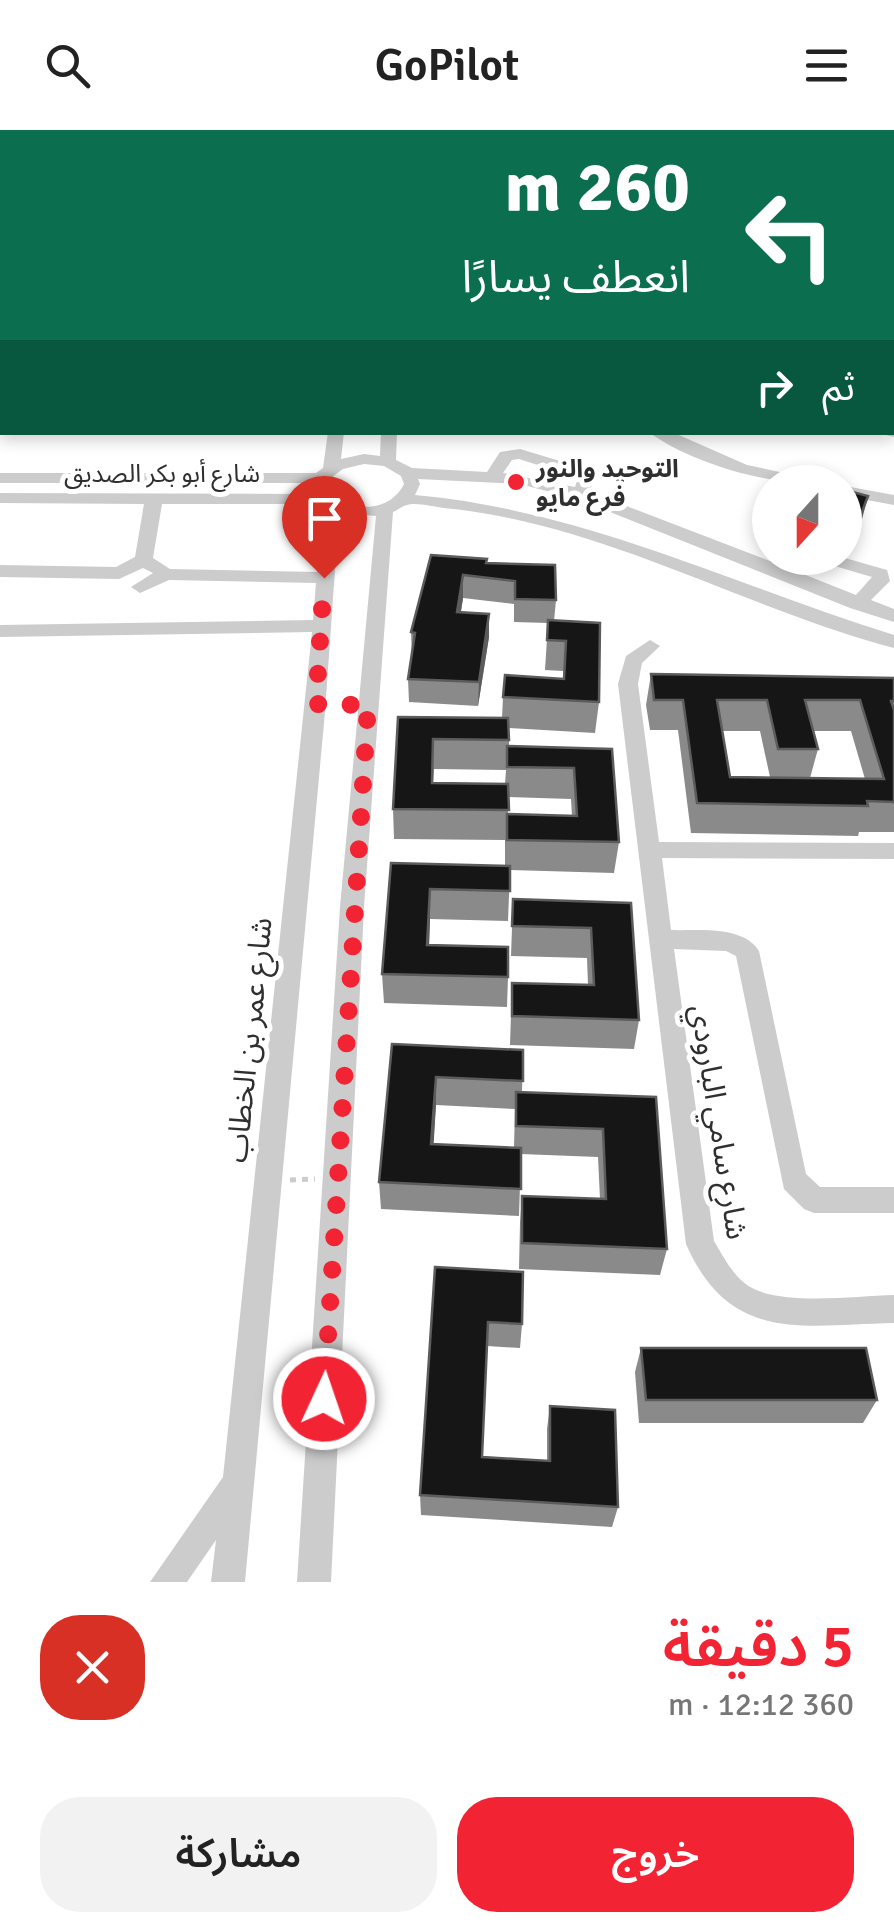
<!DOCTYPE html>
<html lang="ar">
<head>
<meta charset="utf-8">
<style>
	:root { --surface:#fff; --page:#f2f2f2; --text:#222; --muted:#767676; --accent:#f22434 }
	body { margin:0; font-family:Signika,"Noto Sans Arabic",sans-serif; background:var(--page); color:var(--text); direction:rtl; height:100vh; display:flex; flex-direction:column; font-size:38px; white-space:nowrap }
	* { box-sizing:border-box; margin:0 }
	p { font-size:32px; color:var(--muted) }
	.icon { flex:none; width:55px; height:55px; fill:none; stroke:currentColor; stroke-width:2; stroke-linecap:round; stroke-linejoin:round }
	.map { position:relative; height:1452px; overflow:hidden; direction:ltr }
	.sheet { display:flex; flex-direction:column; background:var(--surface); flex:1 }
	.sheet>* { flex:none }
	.banner { position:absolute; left:0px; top:0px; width:895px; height:305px; box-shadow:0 5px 15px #0003; direction:rtl; background:#0b6e4f; color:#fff; overflow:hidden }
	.needle { width:65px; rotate:201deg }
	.buttons { position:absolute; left:752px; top:335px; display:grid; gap:20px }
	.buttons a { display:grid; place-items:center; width:110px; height:110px; border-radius:50%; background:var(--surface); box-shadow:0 5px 15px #0003; font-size:50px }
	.pin { position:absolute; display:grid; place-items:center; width:85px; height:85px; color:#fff; margin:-102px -42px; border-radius:50% 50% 50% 0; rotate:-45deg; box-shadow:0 0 10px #0007 }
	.pin .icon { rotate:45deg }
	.me { position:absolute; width:110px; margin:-55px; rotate:3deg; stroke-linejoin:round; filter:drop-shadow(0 0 8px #0008) }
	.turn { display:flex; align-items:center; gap:35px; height:210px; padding:0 40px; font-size:45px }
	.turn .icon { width:130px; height:130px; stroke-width:2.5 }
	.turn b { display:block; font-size:70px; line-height:85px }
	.then { display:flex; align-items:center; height:95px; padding:0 40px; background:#0003; gap:20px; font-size:38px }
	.round { display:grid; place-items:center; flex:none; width:105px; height:105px; border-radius:40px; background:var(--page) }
	.overview { display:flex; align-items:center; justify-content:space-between; height:170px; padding:0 40px }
	h1 { font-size:60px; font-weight:600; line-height:75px; color:var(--accent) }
	.cta { display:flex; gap:20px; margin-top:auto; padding:20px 40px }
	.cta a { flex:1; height:115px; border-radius:40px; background:var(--accent); color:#fff; font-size:40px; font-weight:600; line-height:115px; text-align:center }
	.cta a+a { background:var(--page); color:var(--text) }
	header { display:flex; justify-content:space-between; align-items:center; height:130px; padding:0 40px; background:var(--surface); font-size:45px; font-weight:600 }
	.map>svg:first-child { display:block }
</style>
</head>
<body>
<header><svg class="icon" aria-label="menu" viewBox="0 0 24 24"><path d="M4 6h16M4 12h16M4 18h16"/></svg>GoPilot<svg class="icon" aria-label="search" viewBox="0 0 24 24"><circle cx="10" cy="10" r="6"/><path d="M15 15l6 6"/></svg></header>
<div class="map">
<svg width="894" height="1452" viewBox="0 0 894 1452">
	<rect width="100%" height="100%" fill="#fff"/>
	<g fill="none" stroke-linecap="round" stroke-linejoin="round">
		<path stroke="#ccc" stroke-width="2.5" stroke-dasharray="2.5 2.5" stroke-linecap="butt" d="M353,303L374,304"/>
		<path stroke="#ccc" stroke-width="5" stroke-dasharray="6 6" stroke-linecap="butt" d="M290,1050L315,1049"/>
		<g fill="#ccc" fill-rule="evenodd">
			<path d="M546,0H567L568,2H548Z"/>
			<path d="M601,0H626L627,2H603Z"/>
			<path d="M2,35V43L0,44V36Z"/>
			<path d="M892,86H894L892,96Z"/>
			<rect x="892" y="126" width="2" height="9"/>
			<path d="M892,297L894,307L886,305L884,302H892Z"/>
			<path d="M328,302H344L341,329L364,324L380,326L381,302H397L396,330L412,338L487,342L500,322L520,319L590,340L595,347L590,362L783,436L795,428H815L798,442L856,465L872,447L821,432L818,428H845L887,440L890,451L871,470L894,479V492L850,478L575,368L519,354L418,349L420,354L415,365C584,380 734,455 894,505V518C743,478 602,393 444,378C434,377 416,372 407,375C402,376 398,380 393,382L364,777L331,1452H297L340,777L376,386L339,383L325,582L245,1452H211L216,1410L187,1452H150L223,1347L312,502L0,507V495L313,490L316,453L169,450L140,463L131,457L153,443L143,438L119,449L0,447V435L116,437L135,427L144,374L0,373V363L311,364V353H0V343H316L323,338ZM519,329L578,348L575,357L503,343L512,330ZM364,334L384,336L401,346L404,354C389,384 350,382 328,362V350L343,339ZM162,374H321L317,442L170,439L153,428Z"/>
			<path d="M649,302H672L747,335L808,348L810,352C765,355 685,330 649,302Z"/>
			<path d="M845,356L894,365V375L845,366Z"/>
			<path d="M650,510L660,516L642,533L638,554L659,712L894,713V729L662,728L671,800C698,801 743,795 759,821L806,1044L820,1057H894V1083H814L804,1079L784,1059L736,826L726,821L674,819L714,1111C724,1128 735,1150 754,1159C788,1175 856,1166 894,1165V1193C802,1195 730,1214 686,1114L618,554L626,526Z"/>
		</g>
	</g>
	<g fill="#8a8a8a" fill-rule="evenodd">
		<path d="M845,360L862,389L851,418L845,417Z"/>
		<path d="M431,425L486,433L556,470L554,491L599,572L595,603L509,598V617L612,619L619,712L614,743L510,740L508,791L430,789L429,815L508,847L507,877L384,873L382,844L391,733L505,736V710L394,709L393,679L398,587L502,588L503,567L563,549V541L545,540L548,493L514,492V474L463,468L461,482L489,507L478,576L409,572L408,549L412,526L411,502ZM434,639L506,640L505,654L433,653ZM508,667L571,669L572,686L508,684Z"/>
		<path d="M651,544L894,548V702H859L858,706L691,703L678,600H650L646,575ZM722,601H760L770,647H730ZM813,601H851L865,649L810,648L818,619Z"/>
		<path d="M513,769L631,773L639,890L634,919L510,915L512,853L588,855L587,828L511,826Z"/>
		<path d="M392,914L523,920L522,962L656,967L667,1119L660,1145L519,1139L520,1093L522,1066L600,1069L598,1027L521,1024L519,1086L381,1079L379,1052ZM436,975L515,979L514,1018L433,1014Z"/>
		<path d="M435,1137L522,1194L520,1218L487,1216L482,1327L547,1331V1299L550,1276L618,1377L612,1397L421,1385L420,1365Z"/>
		<path d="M641,1218L877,1270L863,1293H639L635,1242Z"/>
	</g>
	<g fill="#5c5c5c">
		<path d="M868,366L862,389L851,418L857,395Z"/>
		<path d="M463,445V468L457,505V482Z"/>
		<path d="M489,484V507L478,576L479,552Z"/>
		<path d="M430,759V789L428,845L427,815Z"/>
		<path d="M436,947V975L432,1041L431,1014Z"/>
	</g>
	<g fill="#161616" stroke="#5c5c5c" stroke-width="2.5" fill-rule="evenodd">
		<path d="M845,360L868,366L857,395L845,393Z"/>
		<path d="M431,425L487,429L486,433L555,435L556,470L515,469V451L463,445L457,482L489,484L479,552L408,549L415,503L411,502Z"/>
		<path d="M548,490L600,493L599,572L503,567L505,545L564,549L566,511L547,510Z"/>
		<path d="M651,544L894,548V571H891L894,580V672L867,671L868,676L697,673L683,570H654ZM717,570H767L778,619H818L805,570H860L884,649L730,647Z"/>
		<path d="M398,587L508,588L509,610L433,609L432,653L508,654L509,680L393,679Z"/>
		<path d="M507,616L612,619L619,712L507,710V684L577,686L574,638L507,637Z"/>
		<path d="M391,733L510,736V761L430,759L427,815L508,817V847L382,844Z"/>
		<path d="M513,769L631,773L639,890L512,886V853L594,855L591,798L512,796Z"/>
		<path d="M392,914L523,920V951L436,947L431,1014L521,1018V1059L379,1052Z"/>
		<path d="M516,962L656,967L667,1119L522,1113V1066L606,1069L603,999L516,996Z"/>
		<path d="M435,1137L523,1142L522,1194L488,1192L482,1327L550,1331V1276L615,1280L618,1377L420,1365Z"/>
		<path d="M641,1218H866L877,1270H646Z"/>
	</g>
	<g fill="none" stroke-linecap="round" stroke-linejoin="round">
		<path stroke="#f22434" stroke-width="18" stroke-dasharray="0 32.4" d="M324,1269L368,575L316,574L324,448"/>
	</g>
	<circle fill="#f22434" stroke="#fff" stroke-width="4" cx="516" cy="352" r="10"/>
	<g text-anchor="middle" stroke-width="10" stroke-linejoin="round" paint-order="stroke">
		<g font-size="25" font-weight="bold" fill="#2f2f2f" stroke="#fff" text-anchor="start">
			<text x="536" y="347">التوحيد والنور<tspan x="536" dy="29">فرع مايو</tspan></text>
		</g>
		<g font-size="25" fill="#2f2f2f" stroke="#fff">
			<text x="162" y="352">شارع أبو بكر الصديق</text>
		</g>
		<g font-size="30" fill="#2f2f2f" stroke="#fff">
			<text transform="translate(249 910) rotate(-84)" y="10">شارع عمر بن الخطاب</text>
			<text transform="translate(719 992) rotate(81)" y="10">شارع سامي البارودي</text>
		</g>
	</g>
</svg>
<div class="buttons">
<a><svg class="needle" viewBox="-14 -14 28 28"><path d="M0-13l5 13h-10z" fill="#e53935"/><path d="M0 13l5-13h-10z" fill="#767676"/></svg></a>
</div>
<div class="pin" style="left:324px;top:448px;background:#d93025"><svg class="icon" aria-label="arrive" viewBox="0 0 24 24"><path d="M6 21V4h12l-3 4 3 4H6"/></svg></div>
<svg class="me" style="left:324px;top:1269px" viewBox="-20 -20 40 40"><circle r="17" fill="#f22434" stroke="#fff" stroke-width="3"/><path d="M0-11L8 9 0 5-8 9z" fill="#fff"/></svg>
<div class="banner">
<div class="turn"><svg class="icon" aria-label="left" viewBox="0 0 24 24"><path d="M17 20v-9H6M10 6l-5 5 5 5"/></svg><div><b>260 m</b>انعطف يسارًا</div></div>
<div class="then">ثم<svg class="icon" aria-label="right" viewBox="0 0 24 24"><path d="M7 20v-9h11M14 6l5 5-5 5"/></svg></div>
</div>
</div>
<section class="sheet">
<div class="overview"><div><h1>5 دقيقة</h1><p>360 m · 12:12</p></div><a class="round" style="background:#d93025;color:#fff"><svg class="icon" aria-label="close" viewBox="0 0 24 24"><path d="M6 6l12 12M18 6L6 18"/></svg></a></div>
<div class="cta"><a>خروج</a><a>مشاركة</a></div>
</section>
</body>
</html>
